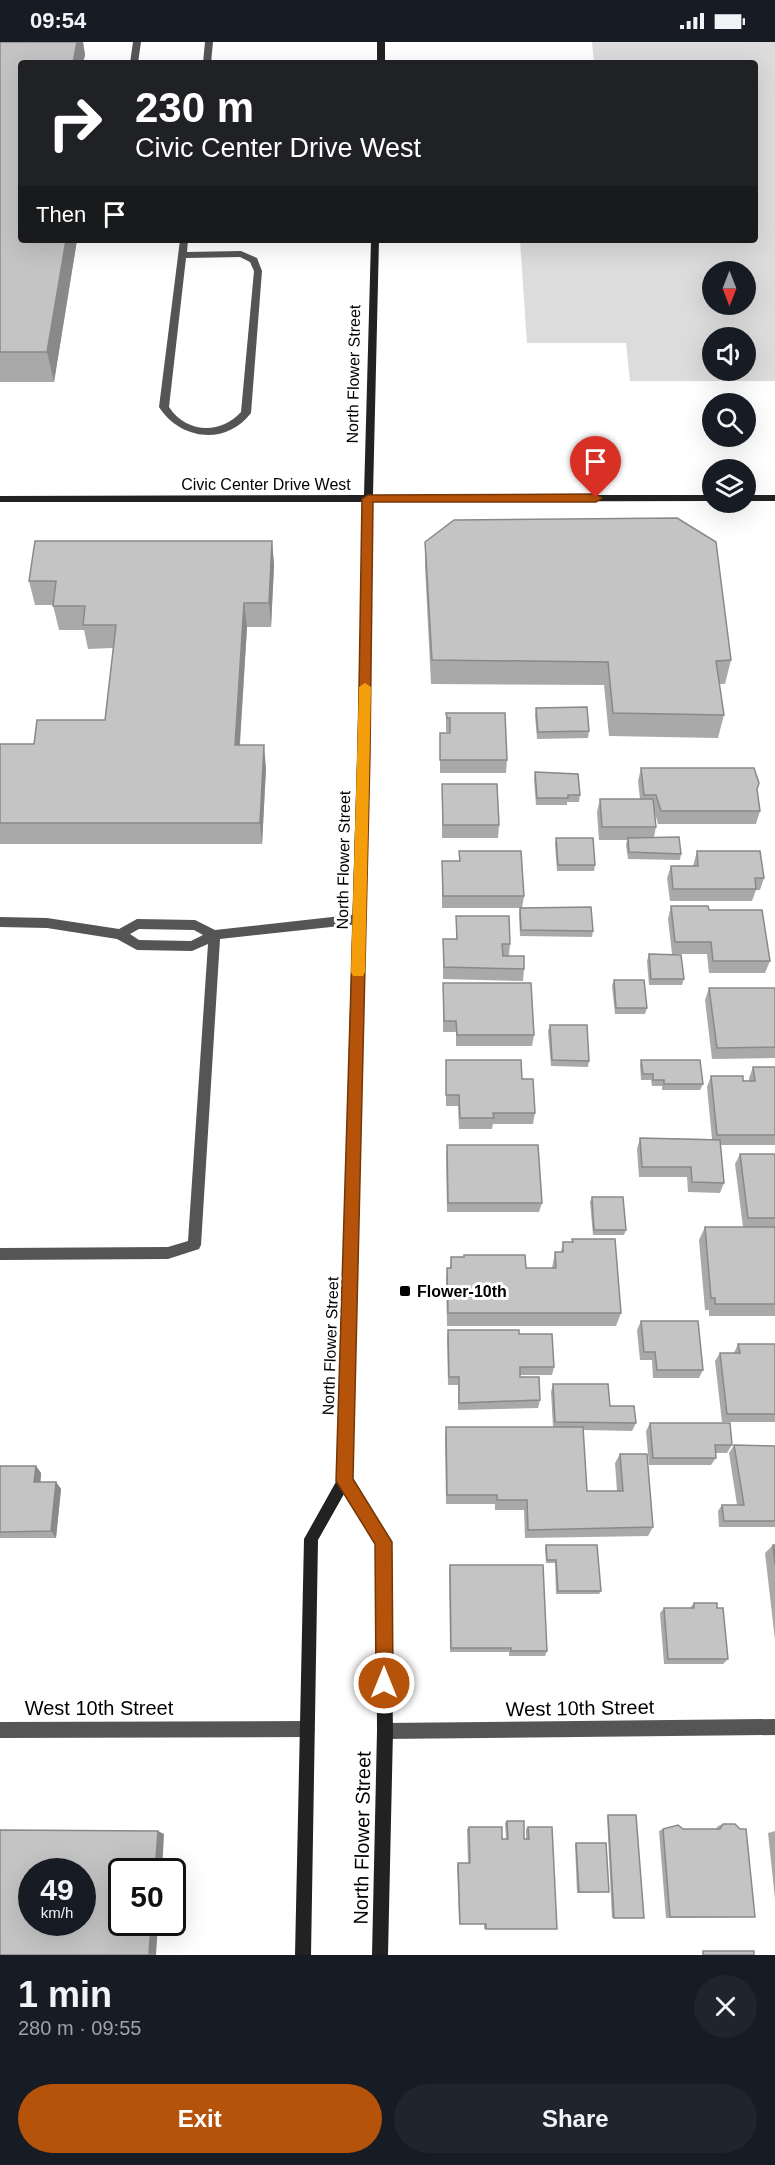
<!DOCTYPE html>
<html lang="en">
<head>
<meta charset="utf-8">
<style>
	:root { --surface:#171b24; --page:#20242c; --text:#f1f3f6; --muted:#9ea1a6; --accent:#b45309 }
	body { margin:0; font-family:Helvetica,sans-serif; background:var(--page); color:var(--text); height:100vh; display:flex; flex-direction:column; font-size:22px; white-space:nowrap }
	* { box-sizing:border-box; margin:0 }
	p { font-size:20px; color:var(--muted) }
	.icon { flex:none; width:33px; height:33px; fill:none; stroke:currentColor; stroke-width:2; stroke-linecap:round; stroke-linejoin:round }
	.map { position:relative; height:1913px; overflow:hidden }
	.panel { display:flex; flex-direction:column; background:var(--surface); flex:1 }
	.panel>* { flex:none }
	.guide { position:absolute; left:18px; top:18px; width:740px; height:183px; border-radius:6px; box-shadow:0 6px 24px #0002; background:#202124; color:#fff; overflow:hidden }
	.needle { width:39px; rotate:180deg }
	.buttons { position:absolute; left:702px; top:219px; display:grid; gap:12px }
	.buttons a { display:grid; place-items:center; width:54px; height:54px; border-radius:50%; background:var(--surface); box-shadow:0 6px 24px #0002; font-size:30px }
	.speed { position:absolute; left:18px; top:1816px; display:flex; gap:12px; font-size:30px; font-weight:700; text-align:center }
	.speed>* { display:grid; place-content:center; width:78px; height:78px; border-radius:50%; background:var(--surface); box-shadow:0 6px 24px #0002; line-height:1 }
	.speed small { font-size:15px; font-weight:400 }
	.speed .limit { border:3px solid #111; border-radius:9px; background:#fff; color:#111 }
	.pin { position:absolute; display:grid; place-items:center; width:51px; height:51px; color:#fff; margin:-62px -26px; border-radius:50% 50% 50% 0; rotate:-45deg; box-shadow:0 0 6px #0007 }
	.pin .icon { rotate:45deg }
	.me { position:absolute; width:66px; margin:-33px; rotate:0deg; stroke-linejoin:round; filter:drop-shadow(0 0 4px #0008) }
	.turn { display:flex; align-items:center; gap:21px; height:126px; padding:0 18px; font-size:27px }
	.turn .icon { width:78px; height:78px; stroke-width:2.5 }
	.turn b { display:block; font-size:42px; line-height:51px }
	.then { display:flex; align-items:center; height:57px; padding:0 18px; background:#0003; gap:12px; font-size:22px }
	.round { display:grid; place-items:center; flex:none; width:63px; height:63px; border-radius:32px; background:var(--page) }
	.overview { display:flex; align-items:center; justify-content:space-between; height:102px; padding:0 18px }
	h1 { font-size:36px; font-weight:800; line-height:45px }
	.primary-button { display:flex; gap:12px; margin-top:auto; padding:12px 18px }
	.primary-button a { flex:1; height:69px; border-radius:36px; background:var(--accent); color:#fff; font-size:24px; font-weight:800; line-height:69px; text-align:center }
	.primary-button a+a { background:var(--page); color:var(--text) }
	.status { display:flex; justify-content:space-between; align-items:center; height:42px; padding:0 30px; background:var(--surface); direction:ltr }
	.status svg { height:16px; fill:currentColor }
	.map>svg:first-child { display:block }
</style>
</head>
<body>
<div class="status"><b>09:54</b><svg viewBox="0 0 49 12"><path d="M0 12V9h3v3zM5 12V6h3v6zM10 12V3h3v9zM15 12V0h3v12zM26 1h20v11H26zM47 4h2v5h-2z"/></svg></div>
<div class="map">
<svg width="775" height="1913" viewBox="0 0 775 1913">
	<rect width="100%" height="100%" fill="#fff"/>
	<path fill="#dcdcdc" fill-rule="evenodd" d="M592,0H775V339H630L626,301H527L520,198H754V21H594ZM712,230H746V262H712ZM712,296H746V328H712Z"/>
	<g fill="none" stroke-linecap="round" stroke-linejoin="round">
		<g fill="#555" fill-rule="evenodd">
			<path d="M133,0H141L138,21H130Z"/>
			<path d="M205,0H213L211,21H203Z"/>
			<path d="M180,198H188L187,210L241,209L257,216L262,229L251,371C226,404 180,398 159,365ZM240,215L250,220L254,229L241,370C220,393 186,391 169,365L186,216Z"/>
			<path d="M359,872L363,874L365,877L363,880L359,882L220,897L201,1203L199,1207L168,1217L0,1218V1206L168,1205L188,1199L208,902L192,909L137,908L117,897L47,886L0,885V875L47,876L119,887L137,877L195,878L215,888ZM139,887L194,888L203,893L191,899L139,898L130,892Z"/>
		</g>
		<g fill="#555" fill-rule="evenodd">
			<path d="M775,1677V1693L385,1697L380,1694L377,1689L380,1684L385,1681Z"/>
			<path d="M307,1679L312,1682L315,1687L312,1692L307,1695L0,1696V1680Z"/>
		</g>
		<g fill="#222" fill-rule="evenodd">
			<rect x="377" y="0" width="8" height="21"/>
			<path d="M371,198H379L373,453H712V459L373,460L351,1437L390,1500L393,1689L388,1913H372L377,1689L376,1502L344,1452L318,1498L311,1913H295L304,1497L337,1438L364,460H0V454L364,453Z"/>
			<rect x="746" y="453" width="29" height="6"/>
		</g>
	</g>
	<g fill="#a9a9a9">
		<path d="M0,0H83L85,13L21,198H77L54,340H0Z"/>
		<path d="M272,499L274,523L271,585H247L240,703L266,726L262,802H0V702H34L105,678L113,606L88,607L84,588H59L53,563H35L29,539Z"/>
		<path d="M425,500L731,618L725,642H719L724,673L718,696L609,694L604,643L431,642L425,524Z"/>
		<path d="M536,666L589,689L588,696L537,697L535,673Z"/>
		<path d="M446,671L507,718L506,731H440V691H449V690H446Z"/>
		<path d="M641,726L757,747L760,769L756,782H658L655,771L656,785L654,795L681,812L680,818L628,817L626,803L627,798H599L597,770L600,757H640L638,739Z"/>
		<path d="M535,730L580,753L579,760H567V763H536L534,737Z"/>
		<path d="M442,742L499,783L498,796H442Z"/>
		<path d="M556,796L595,823L594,829H557L555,802Z"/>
		<path d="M459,809L524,854L522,866L593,889L592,895L520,894L519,872L520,866H442V819H459Z"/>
		<path d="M697,809L764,836L760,848H756L752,859H670L667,836L671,824H693Z"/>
		<path d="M671,864L709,868L770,919L765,931H709L707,912H672L668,877Z"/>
		<path d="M456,874L510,902L509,914L524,927L523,939L443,937V897H456Z"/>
		<path d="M649,912L684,937L682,943H649L647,919Z"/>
		<path d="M614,938L647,966L645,972H615L612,944Z"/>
		<path d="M443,941L534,993L532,1004H456V990H443Z"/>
		<path d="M709,946H775V1016L712,1017L705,958Z"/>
		<path d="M550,983L589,1019L588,1025L551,1024L548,989Z"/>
		<path d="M446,1018L522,1037L535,1071L533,1082H493L492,1087H459L458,1064H446Z"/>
		<path d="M641,1018L703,1042L700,1048H662V1044H652L651,1038H641L640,1023Z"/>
		<path d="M753,1025H775V1103H720L724,1141L720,1151L688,1150L687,1135H639L637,1107L640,1096L712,1097L707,1045L711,1034L749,1039V1036Z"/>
		<path d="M447,1103L542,1161L539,1170H447L446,1114Z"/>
		<path d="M740,1112H775V1274H709V1268H705L699,1198L705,1185H743L735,1122Z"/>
		<path d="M592,1155L626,1188L624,1193H593L590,1160Z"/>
		<path d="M572,1197L621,1271L616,1284H447L446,1239L447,1226H450L451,1215L526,1226H552L555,1210H561L563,1200H572Z"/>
		<path d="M641,1279L703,1328L699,1336H653L652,1318H640L637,1288Z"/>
		<path d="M448,1288L519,1292L554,1325L552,1333H520V1335L540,1358L538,1366L458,1368V1343H448L447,1296Z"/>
		<path d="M738,1302H775V1380H722L715,1319L720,1311H734Z"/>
		<path d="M553,1342L610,1364L636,1381L632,1389L583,1388L587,1449H617L615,1421L620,1412L653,1485L648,1494L525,1496L524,1468H495V1462H446L445,1395L446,1385H553L551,1350Z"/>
		<path d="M650,1381L732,1403L727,1411H716V1416L711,1423H649L646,1389Z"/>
		<path d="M734,1403L775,1404V1485H719L718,1469L722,1463H737L729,1411Z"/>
		<path d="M0,1424H36L41,1431L40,1440H56L61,1447L56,1496H0Z"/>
		<path d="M546,1503L601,1549L599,1552H556L555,1521H546L545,1506Z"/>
		<path d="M773,1503H775V1598L765,1511Z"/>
		<path d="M450,1523L547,1609L545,1614H509V1610H450L449,1529Z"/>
		<path d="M694,1561L728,1617L723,1622H664L660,1571L664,1566H690Z"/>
		<path d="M608,1773L644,1876H612L607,1774Z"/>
		<path d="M507,1779L524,1797H526V1787L528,1785L554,1887H484V1882H459L457,1822L458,1821H468L467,1787L469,1785L502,1797H506L505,1781Z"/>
		<path d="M723,1782L755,1875L666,1876L659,1789L663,1787H716L718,1784Z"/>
		<path d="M775,1789V1857L768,1791Z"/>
		<path d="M576,1801L609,1850L577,1851L575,1802Z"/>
	</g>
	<g fill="#898989">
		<path d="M77,0H83L85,13L83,21H73Z"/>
		<path d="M66,198H77L54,340L47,310Z"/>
		<path d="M272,499L274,523L271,585L269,561Z"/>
		<path d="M244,561L247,585L238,726L235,703Z"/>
		<path d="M264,703L266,726L262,802L260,781Z"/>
		<path d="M36,1424L41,1431L40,1447L34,1440Z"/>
		<path d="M56,1440L61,1447L56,1496L51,1489Z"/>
		<path d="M158,1789L164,1792L162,1830H155Z"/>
		<path d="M151,1881H158L156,1913H149Z"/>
	</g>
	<g fill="#c4c4c4" stroke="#898989" stroke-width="1.5" fill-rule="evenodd">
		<path d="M0,0H77L73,21H21V198H66L47,310H0Z"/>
		<path d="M677,476L716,500L731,618L716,619L724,673L613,671L608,620L432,618L425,500L454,478Z"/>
		<path d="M35,499H272L269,561H244L235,703H264L260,781H0V702H34L37,678H105L116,583H83L85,564H53L56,539H29Z"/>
		<path d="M587,665L589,689L538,690L536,666Z"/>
		<path d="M446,671H505L507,718H440V691H450V676H447Z"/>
		<path d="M641,726H754L759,741L757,747L760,769H661L656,753H644Z"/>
		<path d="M535,730L578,732L580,753H568V756H537Z"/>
		<path d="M442,742H497L499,783H443Z"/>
		<path d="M600,757H653L656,785H602Z"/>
		<path d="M679,795L681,812L629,810L628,796Z"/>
		<path d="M556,796H593L595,823H558Z"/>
		<path d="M459,809H521L524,854H443L442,819H460Z"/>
		<path d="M697,809H760L764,836H755L756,847H673L671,824H698Z"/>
		<path d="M671,864H708L709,868H762L770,919H713L711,900H675Z"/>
		<path d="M591,865L593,889L521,888L520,866Z"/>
		<path d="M456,874H509L510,902H502L503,914H524V927L444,925L443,897H457Z"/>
		<path d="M649,912L681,913L684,937H651Z"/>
		<path d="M614,938H644L647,966H616Z"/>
		<path d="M443,941H531L534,993H457L456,979H444Z"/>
		<path d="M709,946H775V1005L717,1006Z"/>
		<path d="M550,983H587L589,1019L552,1018Z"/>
		<path d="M446,1018H521L522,1037H533L535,1071H493L494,1076H460L459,1053H446Z"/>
		<path d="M641,1018H700L703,1042H664V1038H653V1032H643Z"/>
		<path d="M753,1025H775V1093H717L711,1034H743V1039H755Z"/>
		<path d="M640,1096L720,1098L724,1141L692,1140L691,1125H642Z"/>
		<path d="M447,1103H538L542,1161H448Z"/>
		<path d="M740,1112H775V1176H748Z"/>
		<path d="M592,1155H623L626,1188H594Z"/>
		<path d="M705,1185H775V1262H715V1256H711Z"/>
		<path d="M572,1197H615L621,1271H448L447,1226H451V1215H464V1213H525L526,1226H556L555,1210H563V1200H573Z"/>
		<path d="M641,1279H698L703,1328H657L655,1310H644Z"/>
		<path d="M448,1288H519V1292H552L554,1325H520V1335H539L540,1358L459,1361V1335H449Z"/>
		<path d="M738,1302H775V1372H727L720,1311H740Z"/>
		<path d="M553,1342H608L610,1364H634L636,1381L555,1380Z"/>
		<path d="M650,1381H730L732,1403H715L716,1416H653Z"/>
		<path d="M446,1385H583L587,1449H623L620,1412H647L653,1485L528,1488L527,1458H497V1453H447Z"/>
		<path d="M734,1403L775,1404V1479H724L722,1463H744Z"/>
		<path d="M0,1424H36L34,1440H56L51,1489L0,1490Z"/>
		<path d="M546,1503H597L601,1549H558L556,1518H547Z"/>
		<path d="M773,1503H775V1523Z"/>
		<path d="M450,1523H543L547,1609H511V1606H451Z"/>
		<path d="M694,1561H717V1566H723L728,1617H668L664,1566H694Z"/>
		<path d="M608,1773H636L644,1876H614Z"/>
		<path d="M507,1779H524V1797H529L528,1785H552L557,1887H486V1882H460L458,1821H470L469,1785H502V1797H508Z"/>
		<path d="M723,1782H735L740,1787H746L755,1875H670L663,1787L678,1783L683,1787H720Z"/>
		<path d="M0,1788L158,1789L155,1830H122V1881H151L149,1913H0ZM32,1830H82V1881H32Z"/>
		<path d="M576,1801H606L609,1850H579Z"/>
		<rect x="703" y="1909" width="51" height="4"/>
	</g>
	<path fill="#b45309" stroke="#753606" stroke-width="1.5" d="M596,452L602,456L596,460H373L370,712L353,1437L392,1500L393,1641L390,1647L384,1650L378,1647L376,1641L375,1502L336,1439L358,712L362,457L368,453Z"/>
	<path fill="#f59e0b" d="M365,641L371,645L365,930L363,934H353L351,930L359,645Z"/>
	<rect fill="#000" stroke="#fff" stroke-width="2" x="399" y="1243" width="12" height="12" rx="3"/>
	<g text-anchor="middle" stroke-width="6" stroke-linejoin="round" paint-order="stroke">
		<g font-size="16" fill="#000" stroke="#fff">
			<text transform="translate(353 332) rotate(-89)" y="6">North Flower Street</text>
			<text x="266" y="448">Civic Center Drive West</text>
			<text transform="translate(343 818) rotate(-89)" y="6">North Flower Street</text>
			<text transform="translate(330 1304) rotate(-88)" y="6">North Flower Street</text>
		</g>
		<g font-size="16" font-weight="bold" fill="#000" stroke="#fff" text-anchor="start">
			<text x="417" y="1255">Flower-10th</text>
		</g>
		<g font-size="20" fill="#000" stroke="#fff">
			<text x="99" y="1673">West 10th Street</text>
			<text transform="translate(580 1666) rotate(-1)" y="7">West 10th Street</text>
			<text transform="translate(362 1796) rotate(-89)" y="7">North Flower Street</text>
		</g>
	</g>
</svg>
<div class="buttons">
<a><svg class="needle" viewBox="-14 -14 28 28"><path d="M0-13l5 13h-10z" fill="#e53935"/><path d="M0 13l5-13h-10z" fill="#9ea1a6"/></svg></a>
<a><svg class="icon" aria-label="sound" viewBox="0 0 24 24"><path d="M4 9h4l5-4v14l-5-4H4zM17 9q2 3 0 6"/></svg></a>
<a><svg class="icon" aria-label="search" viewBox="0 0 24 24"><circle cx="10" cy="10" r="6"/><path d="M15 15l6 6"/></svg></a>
<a><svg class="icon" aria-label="layers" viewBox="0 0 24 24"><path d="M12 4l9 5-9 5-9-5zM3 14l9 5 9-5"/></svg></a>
</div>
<div class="speed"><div>49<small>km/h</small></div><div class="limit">50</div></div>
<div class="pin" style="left:596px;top:456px;background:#d93025"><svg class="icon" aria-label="arrive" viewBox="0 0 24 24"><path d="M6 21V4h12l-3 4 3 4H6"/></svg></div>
<svg class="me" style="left:384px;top:1641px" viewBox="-20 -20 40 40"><circle r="17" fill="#b45309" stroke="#fff" stroke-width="3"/><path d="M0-11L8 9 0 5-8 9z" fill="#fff"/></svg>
<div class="guide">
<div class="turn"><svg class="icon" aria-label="right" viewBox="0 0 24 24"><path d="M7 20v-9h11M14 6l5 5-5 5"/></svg><div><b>230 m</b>Civic Center Drive West</div></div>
<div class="then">Then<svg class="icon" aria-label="arrive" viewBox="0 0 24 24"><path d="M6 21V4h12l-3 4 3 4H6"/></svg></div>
</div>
</div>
<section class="panel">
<div class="overview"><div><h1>1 min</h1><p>280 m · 09:55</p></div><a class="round"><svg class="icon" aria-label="close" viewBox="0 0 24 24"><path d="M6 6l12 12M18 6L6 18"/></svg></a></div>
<div class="primary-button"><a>Exit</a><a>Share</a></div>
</section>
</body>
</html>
